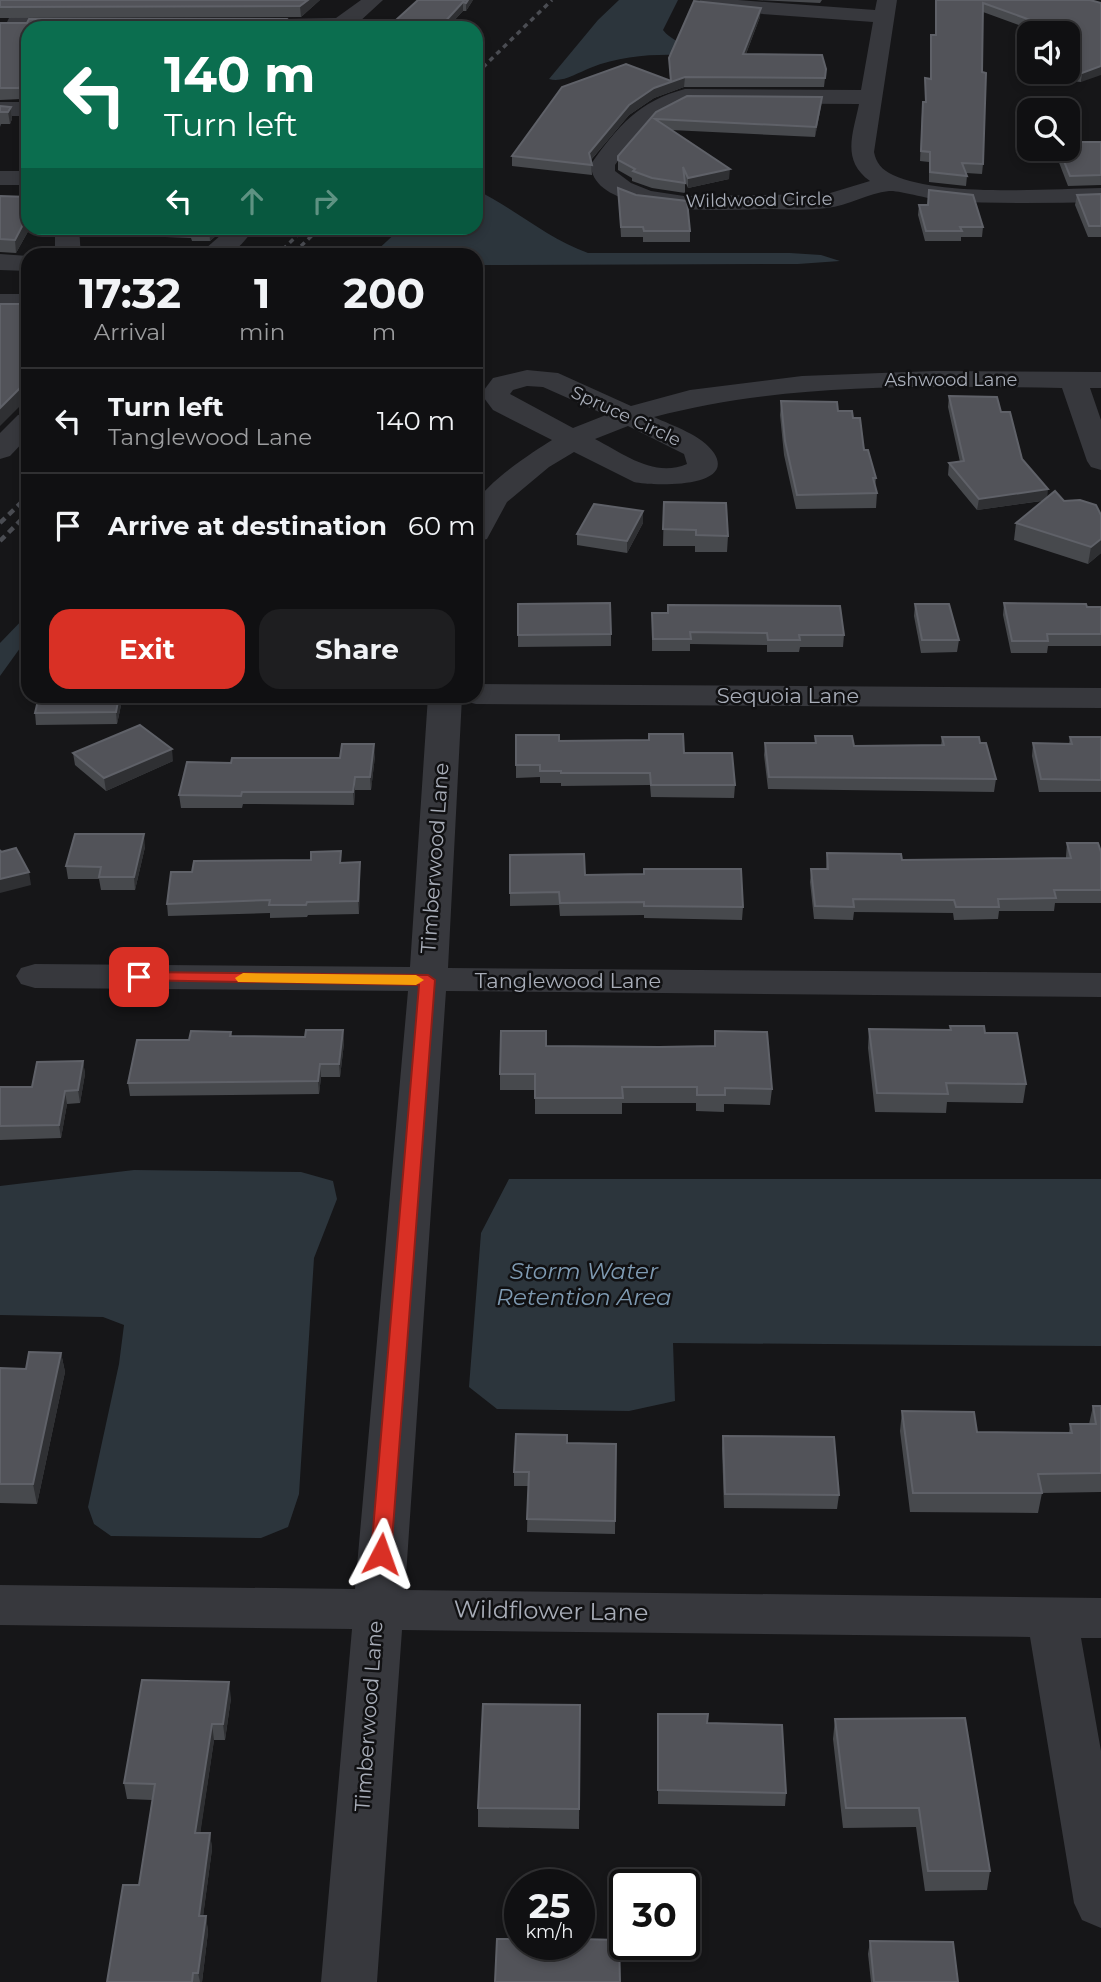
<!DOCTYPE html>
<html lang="en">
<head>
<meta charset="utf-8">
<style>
	:root { --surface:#101012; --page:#1e1e20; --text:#f1f3f6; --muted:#9c9d9f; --line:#303032; --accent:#d93025 }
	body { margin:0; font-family:Montserrat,sans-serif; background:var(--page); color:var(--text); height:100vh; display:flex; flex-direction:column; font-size:26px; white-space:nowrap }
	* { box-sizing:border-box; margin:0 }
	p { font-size:23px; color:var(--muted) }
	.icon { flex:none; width:38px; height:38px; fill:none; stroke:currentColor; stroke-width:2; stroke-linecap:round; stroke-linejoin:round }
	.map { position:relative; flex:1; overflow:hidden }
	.sheet { position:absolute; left:21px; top:248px; width:462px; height:455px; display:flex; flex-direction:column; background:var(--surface); border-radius:21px; box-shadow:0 4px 10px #0003,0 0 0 2px var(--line) }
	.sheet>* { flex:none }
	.hud { position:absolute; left:21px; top:21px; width:462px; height:214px; border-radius:21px; box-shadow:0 4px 10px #0003,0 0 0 2px var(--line); background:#0b6e4f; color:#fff; overflow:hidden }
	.fabs { position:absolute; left:1017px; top:21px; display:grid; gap:14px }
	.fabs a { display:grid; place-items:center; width:63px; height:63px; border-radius:14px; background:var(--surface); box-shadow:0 4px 10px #0003,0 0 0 2px var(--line); font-size:35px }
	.speed { position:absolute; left:504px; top:1869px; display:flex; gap:14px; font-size:35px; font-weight:700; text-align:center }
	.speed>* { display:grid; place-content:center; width:91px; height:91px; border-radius:50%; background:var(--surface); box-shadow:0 4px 10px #0003,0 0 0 2px var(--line); line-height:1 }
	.speed small { font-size:18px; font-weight:400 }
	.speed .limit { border:4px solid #111; border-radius:10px; background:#fff; color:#111 }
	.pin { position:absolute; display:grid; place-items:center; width:60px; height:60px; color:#fff; margin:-30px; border-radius:14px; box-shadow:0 4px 10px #0006 }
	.me { position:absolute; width:77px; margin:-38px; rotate:4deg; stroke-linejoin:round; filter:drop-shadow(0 0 5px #0008) }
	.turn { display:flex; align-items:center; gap:24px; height:147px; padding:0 28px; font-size:32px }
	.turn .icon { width:91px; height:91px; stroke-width:2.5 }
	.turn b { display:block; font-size:49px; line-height:60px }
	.lanes { display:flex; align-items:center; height:66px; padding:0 28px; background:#0003; justify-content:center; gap:35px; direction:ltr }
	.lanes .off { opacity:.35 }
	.eta { display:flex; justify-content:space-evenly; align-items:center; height:119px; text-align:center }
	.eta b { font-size:42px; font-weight:700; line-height:49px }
	.button { display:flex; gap:14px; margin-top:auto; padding:14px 28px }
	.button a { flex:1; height:80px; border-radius:21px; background:var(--accent); color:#fff; font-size:28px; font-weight:700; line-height:80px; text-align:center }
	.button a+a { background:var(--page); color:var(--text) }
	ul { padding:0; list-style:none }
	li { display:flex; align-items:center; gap:21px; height:105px; padding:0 28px; border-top:2px solid var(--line) }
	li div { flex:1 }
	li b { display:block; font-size:26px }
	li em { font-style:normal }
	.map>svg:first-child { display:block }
</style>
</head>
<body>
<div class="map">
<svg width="1101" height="1982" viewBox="0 0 1101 1982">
	<rect width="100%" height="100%" fill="#161618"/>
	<g fill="#2c353c">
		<path d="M619,0H678L663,30C670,40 693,49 704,56C665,54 628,53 590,68C577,73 563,83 549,79L598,20Z"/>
		<path d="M476,190C514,208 548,239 588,253H790L821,255L840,261L798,264L476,265V256L372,255L401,228H476Z"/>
		<path d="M28,614V637L0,676V643Z"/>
		<path d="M134,1170L301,1172L333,1181L337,1199L314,1258L299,1494L288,1527L261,1538L111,1536L94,1524L88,1507L119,1364L124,1325L103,1317L0,1315V1186Z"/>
		<path d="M509,1179H1101V1346L673,1343L675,1401L629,1411L497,1409L469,1387L481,1233Z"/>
	</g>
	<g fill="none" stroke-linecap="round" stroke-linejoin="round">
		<g fill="#37383d" fill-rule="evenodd">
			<path d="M18,0H38L23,30H9L5,26Z"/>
			<path d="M361,0H383L358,23L348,28L222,26L226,22L233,20L336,18Z"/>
			<path d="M700,0H738L875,10L877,0H897L874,152C876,163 882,170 893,175C941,197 1047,189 1101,188V202C1049,203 998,204 946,201C932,200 899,190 889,191C868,193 848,206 827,208C806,211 784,209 763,209C728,210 591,218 591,164C618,126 639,101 685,89L861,90L873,22L708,10L701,8L698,4ZM686,103L859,104C853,134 841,160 870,181L827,194L684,196L651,191L631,183L615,171V165C635,138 652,112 686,103Z"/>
			<rect x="0" y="102" width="28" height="14"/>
			<rect x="0" y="171" width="28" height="14"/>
			<path d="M55,228H79L81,256H55Z"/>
			<path d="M229,228H254C236,255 228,256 197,256Z"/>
			<path d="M0,254L28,256V271L0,270Z"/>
			<rect x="0" y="294" width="28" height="16"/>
			<path d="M527,370L558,373L631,406L690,390L802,376L934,371L1101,372V388H1090L1101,420V470L1091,467L1087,461L1062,388C926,386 786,382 654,417C673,426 702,435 714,453C737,489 650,486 634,482L574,452L549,467L507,502L487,539L476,542C476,531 473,514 476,504C484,484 534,451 552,440L493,410L481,394L493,378ZM527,386L543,387L606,415L573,428L510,394L513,390ZM628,426L684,454L687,464C654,478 624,454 595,439Z"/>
			<path d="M28,413V437L10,456L0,459V433L18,415Z"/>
			<path d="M476,684L1101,688V708L476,704L464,701L462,697L448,968L1101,973V997L446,991L405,1590L1101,1598V1638H1081L1101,1751V1928L1082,1920L1074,1903L1030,1637L402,1630L377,1982H321L352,1629L0,1625V1585L355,1589L408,991L35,988L21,984L16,976L21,968L35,964L410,967L428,696H476Z"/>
		</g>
		<g stroke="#4a4c52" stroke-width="3.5" stroke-dasharray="5 4.5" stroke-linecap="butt">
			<path d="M476,74L552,0"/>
			<path d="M301,246L320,228"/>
			<path d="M276,256L305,228"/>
		</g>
		<g stroke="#4a4c52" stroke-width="4.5" stroke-dasharray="7 5" stroke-linecap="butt">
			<path d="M0,523L28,496"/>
			<path d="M0,541L28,513"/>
		</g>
	</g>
	<g fill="#47494d">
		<path d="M0,0H320L301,17L0,18Z"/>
		<path d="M473,0L466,11H463L447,28H396V20Z"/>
		<path d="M756,0H822L820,3Z"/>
		<path d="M935,0H1090L1101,3L1081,82L1031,77V72H1068V33H1041L983,12V164L982,174L966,173L967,176L966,186L929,182V162L920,161L922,112L925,102V78L930,79L931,35H935Z"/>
		<path d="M760,17L746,54L826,69L824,87H684L654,98L629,115L591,160L592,175L512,166V156L670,80L669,58Z"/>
		<path d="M286,19V28H28V91H25L21,99L0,100V23Z"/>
		<path d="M822,97L821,106L815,137L671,130L729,179L688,188L685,181V193L652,188L632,181V178L618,170V156L656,112Z"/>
		<path d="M0,106L11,107L12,119L10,124H1L0,127Z"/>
		<path d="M1101,142V185L1068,186L1055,152V149Z"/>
		<path d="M618,188L690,231V242H643V237H621Z"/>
		<path d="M929,190L983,227L982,237H961V241H925L918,215L919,205H928Z"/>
		<path d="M1101,194V237H1088L1075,205L1077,195Z"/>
		<path d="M0,196L28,228H30L16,253L0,252Z"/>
		<path d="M112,228H225L210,241H192L191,238L113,235Z"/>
		<path d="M949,396L1001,412L1022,459L1047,497L1064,501L1101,515V553L1088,564L1014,540L1016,523L1042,501L977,510L948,475L949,463L960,462L948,407Z"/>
		<path d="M781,401L838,411L853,418L876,478L875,487L877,493L876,508L796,509L784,455L780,415Z"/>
		<path d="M664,502L728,536L727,552H695V546H663Z"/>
		<path d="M643,511V523L627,553L577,545V534Z"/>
		<path d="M1004,603L1101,607V646H1048L1047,653H1011L1003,615Z"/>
		<path d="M518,604L611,634V646L518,647Z"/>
		<path d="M915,604L959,640L957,652L921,653L914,616Z"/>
		<path d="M652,613L844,635L843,647H800L799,652H767V645L690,644V651H652Z"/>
		<path d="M39,696H123L117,724L36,725L35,713Z"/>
		<path d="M516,735L559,741L684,753L735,785L734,798L651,797L650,785L561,786V783H540V777L516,778Z"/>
		<path d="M815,736L854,746L941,745L942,737L996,779L994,792L768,789L764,755L765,743H815Z"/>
		<path d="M1070,737H1101V792H1039L1032,756L1033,743L1069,744Z"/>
		<path d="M73,753L173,761L106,791L75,765Z"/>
		<path d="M375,756L371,790H355L354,805L243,804L242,808H181L179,795L231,763Z"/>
		<path d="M1067,843L1101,852V903H1055L1054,911H999L998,919L954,920L953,913L854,912L853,920L814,919L810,882L811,869H826L827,853L902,860L1066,858V856Z"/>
		<path d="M145,847L135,890H101L99,879H68L66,866Z"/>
		<path d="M510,855L585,875L743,907L742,920L644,918V915L560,916L559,905L510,906Z"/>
		<path d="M360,862V875L359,914L308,915L307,917L270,918V913L168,916L167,904L192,872Z"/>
		<path d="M950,1026L985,1033L1026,1084L1023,1103L947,1102L946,1113L875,1112L868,1048L869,1029L950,1030Z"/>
		<path d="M343,1030L344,1043L340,1077H321L319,1094L130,1096L128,1083L189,1040L231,1032L232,1036L305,1037Z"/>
		<path d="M715,1031L772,1089L770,1105L724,1104V1112L696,1111V1103H622V1114H535V1090H500V1074L546,1046H714Z"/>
		<path d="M83,1061L85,1074L80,1103L67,1104L61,1138L0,1140V1087H32Z"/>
		<path d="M61,1353L65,1372L37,1504L0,1503V1368L26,1369Z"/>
		<path d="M1093,1406H1101V1492L1042,1493L1038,1513L910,1512L900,1431L902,1411L977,1432L1069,1433L1070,1424H1089Z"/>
		<path d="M723,1436L839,1495L837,1509L724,1508L722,1449Z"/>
		<path d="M567,1443L616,1444L615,1534L527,1532L528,1486H514V1472Z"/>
		<path d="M231,1698L225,1740H214L200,1833H210L212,1849L203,1916H206L208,1932L202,1982H107L139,1885L152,1800L127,1799L124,1783Z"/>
		<path d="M580,1705L579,1829L478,1827V1808Z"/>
		<path d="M658,1714L707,1723L786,1793L785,1806L658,1804Z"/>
		<path d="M835,1719L990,1871L987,1890L925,1891L916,1827L843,1828L833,1739Z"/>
		<path d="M870,1941L958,1982H871L868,1954Z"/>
	</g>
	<g fill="#2f3033">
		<path d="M308,0H320L301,17L300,6Z"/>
		<path d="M468,0H473L466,11V3Z"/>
		<path d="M463,2V11L447,28H442V25Z"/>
		<path d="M761,8L760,17L742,64L743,54Z"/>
		<path d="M286,19V28H276Z"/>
		<path d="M1101,66V75L1081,82L1082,73Z"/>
		<path d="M685,77L684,87L654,98L629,115L589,162V153L629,105L654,88Z"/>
		<path d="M23,80L25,91L21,99L19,88Z"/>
		<path d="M822,97L821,106L815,137L816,127Z"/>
		<path d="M11,107L12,119L10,124L8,112Z"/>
		<path d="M730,169L729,179L688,188V178Z"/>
		<path d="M28,215V228H30L16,253L15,240Z"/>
		<path d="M210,228H225L210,241L209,229Z"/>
		<path d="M28,380V398L0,426V408Z"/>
		<path d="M1048,489L1047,500L977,510L979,499Z"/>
		<path d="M643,511V523L627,553V541Z"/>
		<path d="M1101,539V553L1088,564L1091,547Z"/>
		<path d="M119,696H123L117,724L116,712Z"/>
		<path d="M374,744L375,756L371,790L370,777Z"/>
		<path d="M172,749L173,761L106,791L104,778Z"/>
		<path d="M355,777V790L354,805L353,792Z"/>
		<path d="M144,834L145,847L135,890L134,877Z"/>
		<path d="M360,862V875L359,914L358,901Z"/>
		<path d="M29,872L31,885L0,893V879Z"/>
		<path d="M343,1030L344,1043L340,1077L339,1064Z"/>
		<path d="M83,1061L85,1074L80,1103L78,1090Z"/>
		<path d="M320,1064L321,1077L319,1094L318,1081Z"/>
		<path d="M65,1091L67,1104L61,1138L59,1125Z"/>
		<path d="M61,1353L65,1372L37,1504L33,1484Z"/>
		<path d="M229,1682L231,1698L225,1740L223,1724Z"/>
		<path d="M212,1724L214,1740L198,1849L195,1833Z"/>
		<path d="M210,1833L212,1849L201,1932L199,1916Z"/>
		<path d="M206,1916L208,1932L202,1982H200L198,1973Z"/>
	</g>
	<g fill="#525359" stroke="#5f6168" stroke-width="2">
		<path d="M0,0H308L300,6L0,7Z"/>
		<path d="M418,0H468L466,3L463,2L442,25L396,20Z"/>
		<path d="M936,0H1090L1101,3V66L1082,73L1068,71V33H1047L1050,27L983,3L982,72L986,73L983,164L962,163L967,176L930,172V152L921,151L923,102H926L925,78L931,79V35H936Z"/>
		<path d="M694,1L761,8L743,54L822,55L826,69L825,78L685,77L654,88L629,105L589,153L592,165L512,156L562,87L626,64L671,81L669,58Z"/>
		<path d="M29,19H286L276,28H28V80H23L19,88H0V23H27Z"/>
		<path d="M687,96L822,97L816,127L655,119L730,169L688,178L683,167L685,183L652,178L633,171L635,169L618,160V156L656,112Z"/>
		<path d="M0,106L11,107L8,112H0Z"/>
		<path d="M1068,142H1101V175L1070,176L1059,149H1068Z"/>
		<path d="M618,188L636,195L687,201L690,231H644L643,227H621Z"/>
		<path d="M929,190L973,195L983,227H960L962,231H926L919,205H928Z"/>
		<path d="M1101,194V226H1089L1077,195Z"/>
		<path d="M0,196L28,197V215L15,240L0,239Z"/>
		<path d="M191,228H210L209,229H190Z"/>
		<path d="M0,304H28V380L0,408Z"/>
		<path d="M949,396L997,397L1001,412H1010L1022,459L1048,489L979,499L949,463L964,461Z"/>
		<path d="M781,401L837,402L838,411H852L853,418H860L864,450H868L876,478H873L877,493L797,495L785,441Z"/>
		<path d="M1055,491L1064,501L1080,500L1096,505L1101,515V539L1091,547L1016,523Z"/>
		<path d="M664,502L726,503L728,536L696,535V530L663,529Z"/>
		<path d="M594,504L643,511L627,541L577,534Z"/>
		<path d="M610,603L611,634L518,635V604Z"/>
		<path d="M1004,603L1086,604L1087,607H1101V634H1047L1048,641H1012Z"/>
		<path d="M915,604H949L959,640H922Z"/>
		<path d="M668,605L840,606L844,635H799L800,640H768L767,633L690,632L691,639H653L652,613H668Z"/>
		<path d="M39,696H119L116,712L35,713Z"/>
		<path d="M140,725L172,749L104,778L73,753Z"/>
		<path d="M649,734H683L684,753H732L735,785H651L650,773H561V771H540V765H516V735H559V741L649,740Z"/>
		<path d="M815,736H852L854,746L944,745L942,737H979L980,743H986L996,779L769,777L765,743H816Z"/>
		<path d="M1070,737H1101V780L1041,779L1033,743L1072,744Z"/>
		<path d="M342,744H374L370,777H355L353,792H242L241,796L179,795L187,762L231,763L232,758H340Z"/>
		<path d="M75,834H144L134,877H99L101,867L66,866Z"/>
		<path d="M1067,843H1098L1101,852V890H1054L1056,898L998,899L999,907H956L954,900L853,899L854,907L815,906L811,869H828L827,853L901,854L902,860L1071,858Z"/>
		<path d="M16,848L29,872L0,879V850L1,852Z"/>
		<path d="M341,851L340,863L360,862L358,901L307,902L306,905H269L270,900L167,904L171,872H192L194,861L311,860V852Z"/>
		<path d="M584,854L585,875L644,874V869H741L743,907L644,906V902L560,903L559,892L510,893V855Z"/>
		<path d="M950,1026H984L985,1033H1017L1026,1084L946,1083L948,1094L877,1093L869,1029L951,1030Z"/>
		<path d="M306,1030H343L339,1064H320L318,1081L128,1083L137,1040H189L191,1031L231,1032L230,1036L305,1037Z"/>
		<path d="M501,1031H546V1046L659,1047L715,1046V1031L767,1032L772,1089L725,1088V1095H697V1087H622L623,1098H535V1074H500Z"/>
		<path d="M83,1061L78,1090L65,1091L59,1125L0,1126V1087H32L37,1062Z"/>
		<path d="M29,1352L61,1353L33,1484H0V1368L26,1369Z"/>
		<path d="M1093,1406H1101V1473L1038,1474L1042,1493H913L902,1411L974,1412L977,1432L1072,1433L1070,1424H1096Z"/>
		<path d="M516,1434L567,1435V1443L616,1444L615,1521L527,1519L529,1472H514Z"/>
		<path d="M723,1436L834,1437L839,1495L725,1494Z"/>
		<path d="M142,1680L229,1682L223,1724H212L195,1833H210L199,1916H206L198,1973H193L192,1982H107L123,1885H139L155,1784L124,1783Z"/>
		<path d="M483,1704L580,1705L579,1809L478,1808Z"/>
		<path d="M658,1714H708L707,1723L782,1725L786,1793L658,1790Z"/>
		<path d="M965,1718L990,1871H928L919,1808H846L835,1719Z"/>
		<path d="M497,1939H520V1944H579V1939L619,1940L620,1982H495Z"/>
		<path d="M870,1941L953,1942L958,1982H874Z"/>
	</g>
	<path fill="#d93025" stroke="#8d1f18" stroke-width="2" d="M139,972L428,975L435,980L391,1554L388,1559L381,1562L374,1559L371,1554L419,985L134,980L132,977Z"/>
	<path fill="#f59e0b" d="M243,973L416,975L424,980L416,985L238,982L235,978Z"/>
	<g text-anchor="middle" stroke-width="5" stroke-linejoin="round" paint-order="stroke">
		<g font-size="18" fill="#a8adb8" stroke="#111113">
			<text transform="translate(759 200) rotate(-1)" y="6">Wildwood Circle</text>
			<text x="951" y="386">Ashwood Lane</text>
			<text transform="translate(626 416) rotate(25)" y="6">Spruce Circle</text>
		</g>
		<g font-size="21" fill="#a8adb8" stroke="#111113">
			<text x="788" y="703">Sequoia Lane</text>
			<text transform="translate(435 858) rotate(-86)" y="7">Timberwood Lane</text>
			<text x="568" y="988">Tanglewood Lane</text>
			<text transform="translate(369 1716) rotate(-86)" y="7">Timberwood Lane</text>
		</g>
		<g font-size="23" font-style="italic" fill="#7f9bb3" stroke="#111113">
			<text x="584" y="1279">Storm Water<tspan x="584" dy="26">Retention Area</tspan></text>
		</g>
		<g font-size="24" fill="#a8adb8" stroke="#111113">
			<text transform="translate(551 1611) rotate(1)" y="8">Wildflower Lane</text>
		</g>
	</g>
</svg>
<div class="fabs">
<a><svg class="icon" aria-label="sound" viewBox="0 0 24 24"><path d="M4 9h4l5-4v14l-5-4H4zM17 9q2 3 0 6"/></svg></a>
<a><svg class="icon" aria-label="search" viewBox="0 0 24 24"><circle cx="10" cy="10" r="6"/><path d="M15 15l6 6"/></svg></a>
</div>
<div class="speed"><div>25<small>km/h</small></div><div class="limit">30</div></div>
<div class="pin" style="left:139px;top:977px;background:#d93025"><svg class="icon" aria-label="arrive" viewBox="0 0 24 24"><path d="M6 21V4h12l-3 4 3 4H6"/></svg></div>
<svg class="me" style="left:381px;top:1554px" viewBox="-20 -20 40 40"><path d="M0-17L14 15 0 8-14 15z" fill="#d93025" stroke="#fff" stroke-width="4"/></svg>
<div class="hud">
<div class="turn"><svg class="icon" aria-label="left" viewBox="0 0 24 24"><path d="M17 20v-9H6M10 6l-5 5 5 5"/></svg><div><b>140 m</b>Turn left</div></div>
<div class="lanes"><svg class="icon" aria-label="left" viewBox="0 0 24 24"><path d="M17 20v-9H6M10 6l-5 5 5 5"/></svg><svg class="icon off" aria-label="ahead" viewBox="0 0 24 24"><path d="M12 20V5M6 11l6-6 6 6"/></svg><svg class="icon off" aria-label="right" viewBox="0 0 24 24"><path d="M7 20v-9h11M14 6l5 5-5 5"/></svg></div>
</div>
<section class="sheet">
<div class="eta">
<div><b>17:32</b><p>Arrival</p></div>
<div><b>1</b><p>min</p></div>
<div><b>200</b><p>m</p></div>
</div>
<ul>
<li><svg class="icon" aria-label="left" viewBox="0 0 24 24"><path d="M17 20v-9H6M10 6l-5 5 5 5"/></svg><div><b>Turn left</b><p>Tanglewood Lane</p></div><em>140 m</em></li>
<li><svg class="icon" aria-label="arrive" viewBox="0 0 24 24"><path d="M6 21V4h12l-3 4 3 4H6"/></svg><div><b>Arrive at destination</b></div><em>60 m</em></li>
</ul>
<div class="button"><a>Exit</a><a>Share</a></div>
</section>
</div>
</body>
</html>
